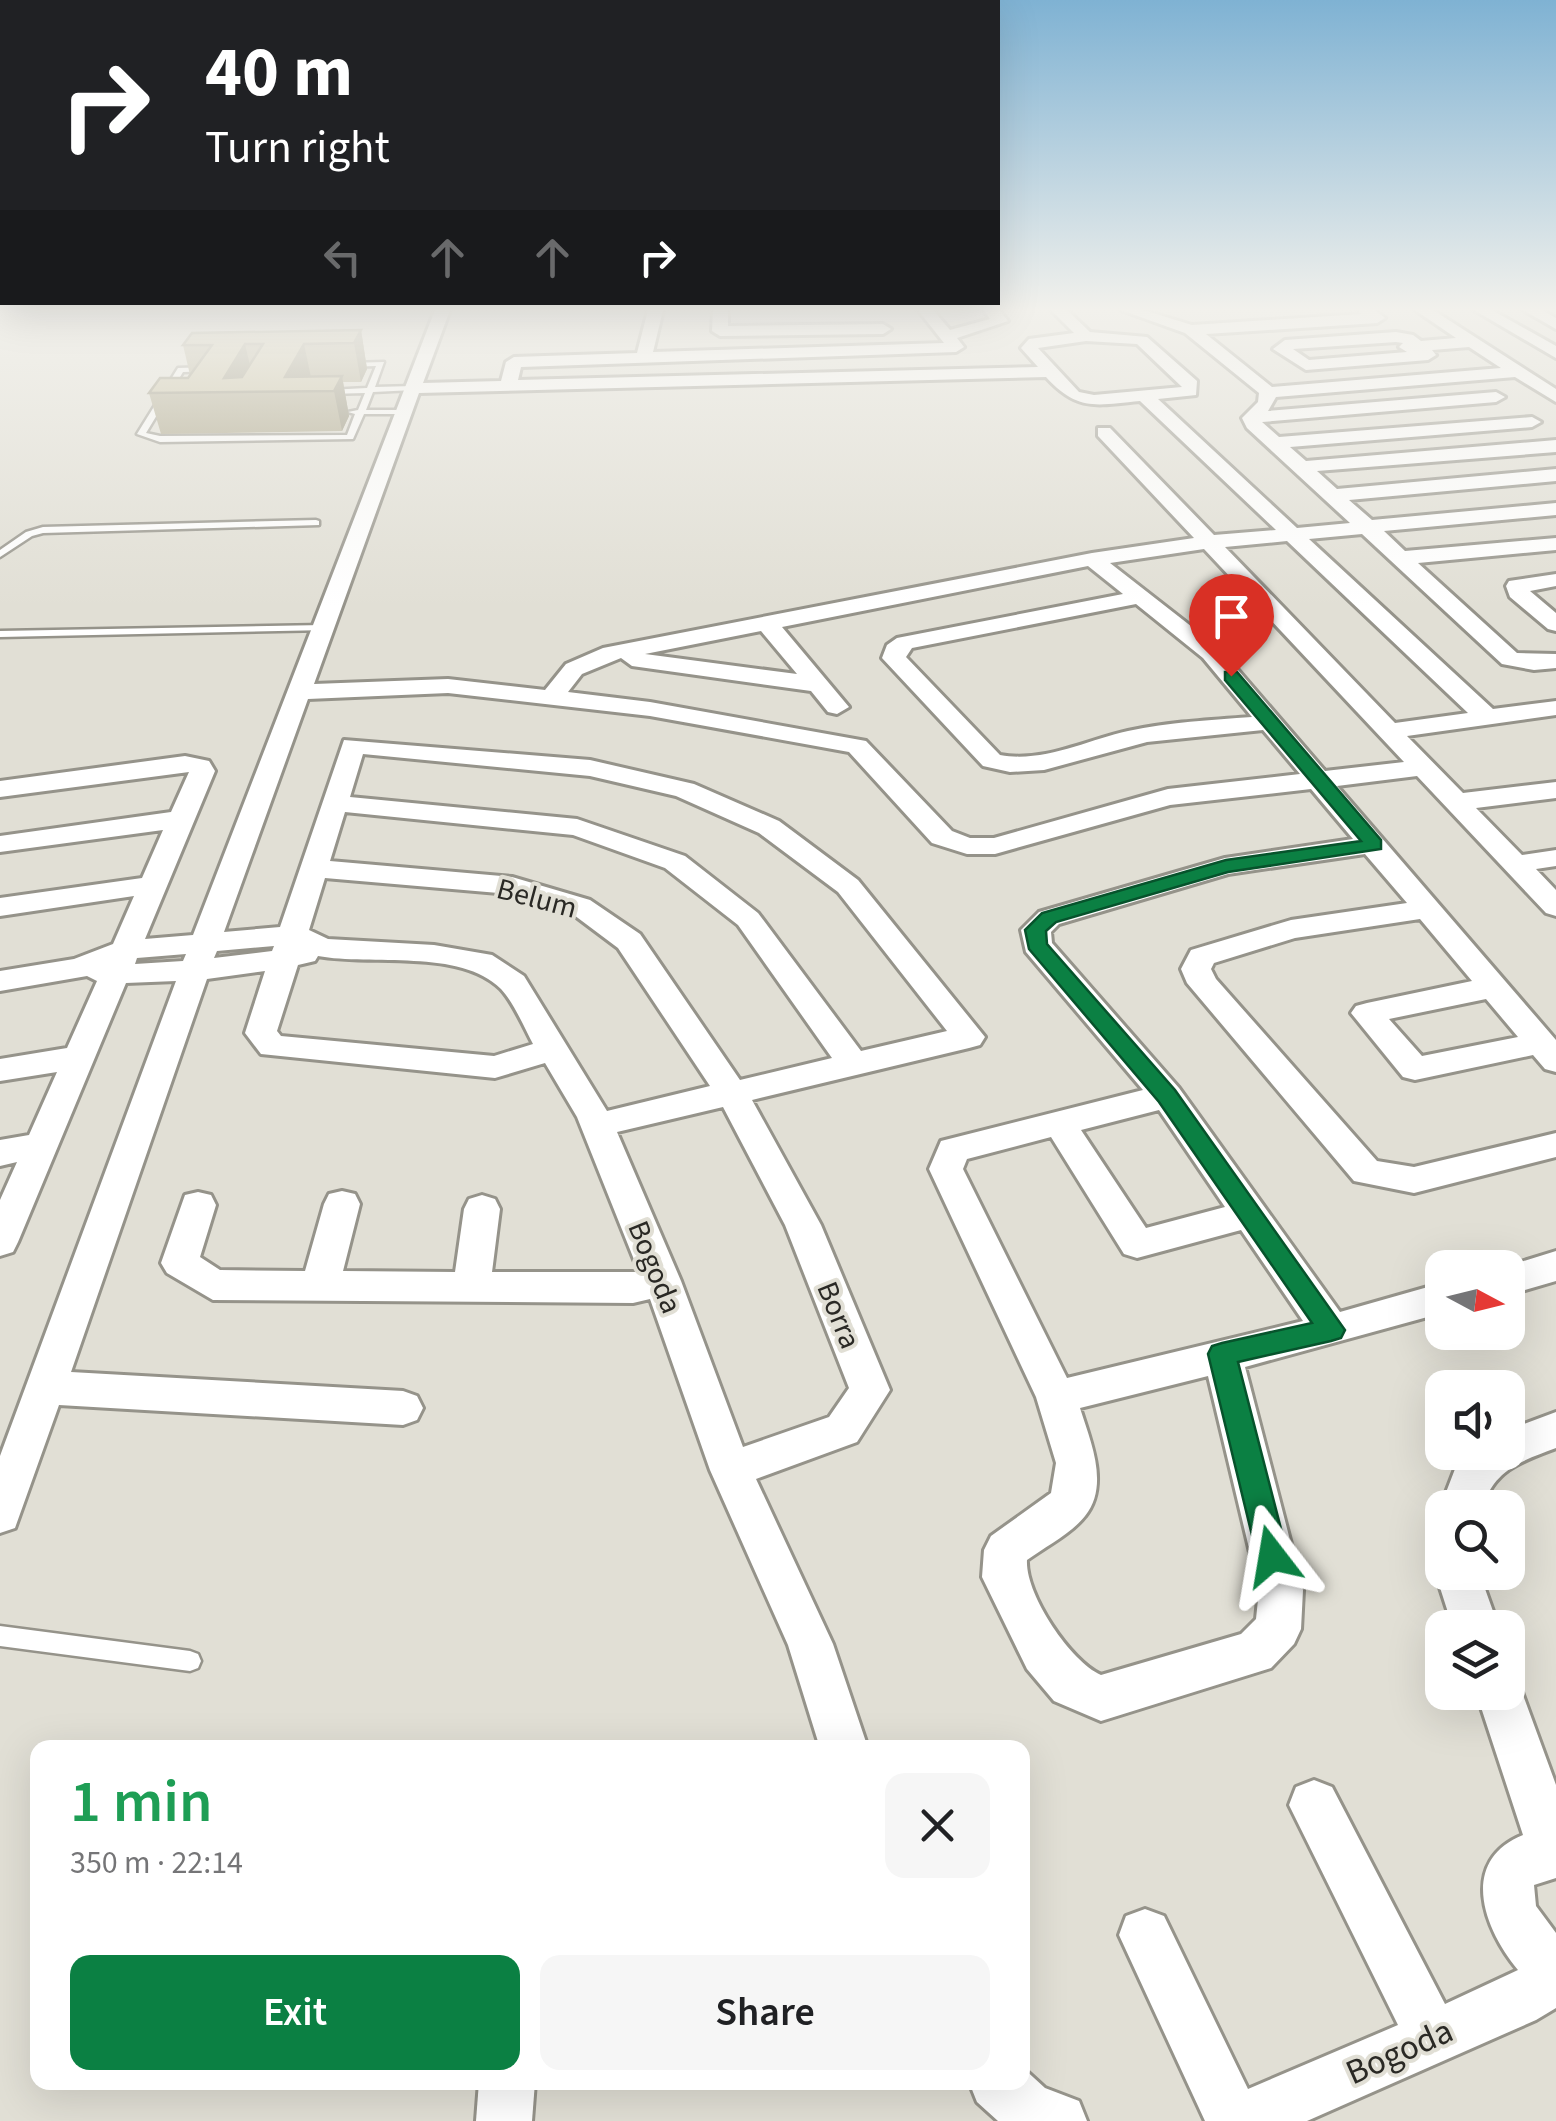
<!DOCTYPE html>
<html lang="en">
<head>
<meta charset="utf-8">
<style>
	:root { --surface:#fff; --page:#f6f6f6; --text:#202124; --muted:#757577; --accent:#0b8043 }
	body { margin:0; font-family:"Source Sans 3",sans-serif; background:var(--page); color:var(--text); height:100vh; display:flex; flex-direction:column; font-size:38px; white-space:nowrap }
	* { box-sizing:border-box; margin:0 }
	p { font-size:32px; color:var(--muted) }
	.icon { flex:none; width:55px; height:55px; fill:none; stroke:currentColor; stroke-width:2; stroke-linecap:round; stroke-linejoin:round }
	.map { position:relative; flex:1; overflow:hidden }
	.details { position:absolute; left:30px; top:1740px; width:1000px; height:350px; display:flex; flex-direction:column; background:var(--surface); border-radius:20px; box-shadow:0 10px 40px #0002 }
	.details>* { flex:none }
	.top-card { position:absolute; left:0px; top:0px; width:1000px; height:305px; box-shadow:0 10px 40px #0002; background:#202124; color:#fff; overflow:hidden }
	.needle { width:65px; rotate:97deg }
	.buttons { position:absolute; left:1425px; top:1250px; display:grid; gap:20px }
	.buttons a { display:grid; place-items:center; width:100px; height:100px; border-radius:20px; background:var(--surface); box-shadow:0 10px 40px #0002; font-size:50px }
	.pin { position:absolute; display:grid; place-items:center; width:85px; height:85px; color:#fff; margin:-102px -42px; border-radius:50% 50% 50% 0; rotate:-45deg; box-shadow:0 0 10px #0007 }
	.pin .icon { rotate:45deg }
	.me { position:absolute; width:110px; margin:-55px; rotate:346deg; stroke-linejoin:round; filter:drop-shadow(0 0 8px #0008) }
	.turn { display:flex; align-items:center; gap:35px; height:210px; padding:0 40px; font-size:45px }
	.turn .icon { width:130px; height:130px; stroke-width:2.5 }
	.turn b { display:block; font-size:70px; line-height:85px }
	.lanes { display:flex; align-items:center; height:95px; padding:0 40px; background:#0003; justify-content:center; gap:50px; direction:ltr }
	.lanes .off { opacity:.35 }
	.round { display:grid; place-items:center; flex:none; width:105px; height:105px; border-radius:20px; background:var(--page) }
	.summary { display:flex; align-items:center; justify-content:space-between; height:170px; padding:0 40px }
	h1 { font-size:60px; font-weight:600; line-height:75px; color:#1e9e55 }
	.action { display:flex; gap:20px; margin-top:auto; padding:20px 40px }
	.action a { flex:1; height:115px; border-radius:20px; background:var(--accent); color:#fff; font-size:40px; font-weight:600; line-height:115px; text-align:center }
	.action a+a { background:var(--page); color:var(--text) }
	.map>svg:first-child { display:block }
</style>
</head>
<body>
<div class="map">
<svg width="1556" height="2121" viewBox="0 0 1556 2121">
	<rect width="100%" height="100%" fill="#e1dfd5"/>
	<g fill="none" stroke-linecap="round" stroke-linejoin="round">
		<defs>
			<g id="lane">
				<path d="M384,362L375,387L414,386L418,388L414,390L373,392L366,410H404L408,412L404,414H364L353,439L160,442L137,434L178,368ZM376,366L367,388L328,390L324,392L328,394L365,393L358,410L348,412L355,414L347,435L160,436L146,433L183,372Z"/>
				<path d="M316,520L319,521V525L43,533L32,536L0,557V550L26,532L43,527Z"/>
				<path d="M324,625L329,628L328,630L0,637V631Z"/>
				<path d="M0,1626L190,1651L198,1654L201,1661L198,1668L190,1671L0,1646Z"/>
			</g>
			<g id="street">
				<path d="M435,310H450L423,383L501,381L506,362L514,357L637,353L648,310H663L653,352L944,343L918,310H933L950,330L990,319L984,310H999L1008,321L957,338L964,347L956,352L521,367L518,380L1038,367L1021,348L1029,339L1074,333L1051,310H1067L1090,332L1147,337L1197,381L1196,395L1158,399L1297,528L1350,523L1247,428L1242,418L1258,402L1259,393L1185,333L1121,310H1143L1192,325L1361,314L1358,310H1375L1385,318L1377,323L1206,334L1272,387L1501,368L1469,347L1432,350L1436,355L1428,360L1306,370L1273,349L1285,340L1396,332L1413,335L1421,341L1456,338L1415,310H1433L1556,389V402L1515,377L1276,397L1268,411L1496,392L1505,397L1496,402L1262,422L1279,437L1532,417L1541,422L1532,427L1290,447L1306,461L1556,440V452L1317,471L1337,489L1556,469V481L1349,500L1372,520L1556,503V515L1384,531L1405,551L1556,538V550L1418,563L1517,653L1556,654V668L1534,670L1502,664L1362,534L1309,539L1493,709L1556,701V715L1407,736L1463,793L1556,782V798L1476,808L1522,855L1556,850V866L1536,869L1556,890V916L1546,913L1417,776L1337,786L1556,1040V1072L1545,1069L1533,1055L1415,1080L1403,1077L1351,1013L1356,1006L1367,1003L1472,981L1420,919L1295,938L1214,963L1211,969L1216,979L1377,1161L1414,1167L1556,1133V1157L1414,1193L1354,1181L1187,983L1181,969L1191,950L1291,920L1407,903L1365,854L1228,874L1059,924L1051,932L1052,943L1179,1088L1340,1312L1442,1283V1313L1245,1367L1303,1590L1301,1629L1294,1644L1271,1668L1101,1721L1054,1701L1027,1669L982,1577L984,1550L991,1536L1051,1493L1056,1463L1036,1397L929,1169L941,1141L1143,1090L1026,952L1021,930L1039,912L1225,858L1353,839L1311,789L1170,805L995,854H967L932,843L849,752L650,716L448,693L308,699L224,932L280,927L344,740L590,760L694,784L779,821L858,880L985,1037L980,1045L969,1048L752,1100L821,1225L890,1390L857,1442L756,1479L833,1644L868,1748H820L788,1645L710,1470L650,1299L633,1303L213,1300L167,1273L161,1263L185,1195L198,1192L211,1195L216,1205L200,1257L220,1270L305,1271L324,1204L329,1194L342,1191L355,1194L360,1204L343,1271L455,1272L464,1209L469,1199L482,1195L495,1199L500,1209L492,1272H639L577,1117L545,1063L495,1078L261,1054L245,1033L265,971L207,979L71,1372L403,1391L417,1396L423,1408L417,1420L403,1425L59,1405L15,1528L0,1533V1456L176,981L126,983L18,1242L13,1252L0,1256V1200L17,1162L0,1166V1140L29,1135L57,1072L0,1081V1059L67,1048L97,981L87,976L0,991V971L74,959L113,944L134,896L0,916V898L142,878L163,830L0,852V836L171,812L189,772L0,797V781L185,756L209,761L215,771L145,939L193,935ZM1086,341L1137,344L1182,387L1094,395L1079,392L1038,348ZM1396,342L1403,343L1399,347L1407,352L1309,360L1293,349ZM1046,377C1078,412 1096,405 1140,401L1276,530L1214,535L1110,428H1098V436L1194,538L1092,553L603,648L566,664L545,690L448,679L314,684L419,393ZM1287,541L1468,713L1395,723L1225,547ZM1204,549L1404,762L1325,771L1219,648L1110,563ZM1088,566L1123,594L897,638L887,645L882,658L983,766L1010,772L1044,770L1147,742L1263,730L1300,774L1168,789L994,838H970L952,831L866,741L650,702L568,692L582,674L621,658L632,666L811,691L828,712L837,714L849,707L782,627ZM1136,604L1203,658L1252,717C1211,720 1169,722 1128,731C1087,740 1044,763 1000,755L906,657L912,648ZM761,631L797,674L645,654ZM363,754L590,776L676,796L759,833L838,892L947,1031L861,1051L758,913L685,856L577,819L350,797ZM345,812L573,835L665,868L738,925L832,1058L740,1080L640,934L590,900L512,877L330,861ZM325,878L510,894L570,912L618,948L710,1086L607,1111L524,976L492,955L434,945L328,939L309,930ZM274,946L272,951L214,958L217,951ZM186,954L183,961L135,964L137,958ZM318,956C371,966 460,948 501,989C514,1003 524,1027 533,1044L494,1056L281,1036L277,1031L298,965L315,961ZM1486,999L1518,1037L1422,1056L1389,1019ZM723,1107L785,1225L849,1388L829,1417L743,1447L681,1281L617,1132ZM1159,1110L1225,1207L1146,1228L1081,1130ZM1051,1137L1124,1254L1137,1258L1241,1230L1303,1321L1067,1378L963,1169L967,1159ZM1208,1376L1259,1590L1256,1619L1241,1634L1101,1675C1070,1661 1025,1594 1027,1560C1045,1547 1072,1533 1085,1516C1110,1485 1090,1440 1080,1408Z"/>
				<path d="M713,310H728V326L883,324L891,329L883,334L720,336L712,331Z"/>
				<path d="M1474,310H1492L1556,346V358Z"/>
				<path d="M1523,310H1542L1556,318V329Z"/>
				<path d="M1556,574V586L1530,591L1556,613V631L1548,629L1510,597L1506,586L1509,581Z"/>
				<path d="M1556,1251V1281L1508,1295V1268H1501Z"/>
				<path d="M1556,1412V1448C1524,1460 1492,1470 1483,1508H1442V1514L1440,1508L1455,1469L1468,1452H1508V1430Z"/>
				<path d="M1441,1557L1442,1572H1479L1499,1628H1453L1435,1572Z"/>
				<path d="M1508,1672L1516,1676L1556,1785V1878L1534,1885L1536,1906L1556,1933V2008L1536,2020L1307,2121H1205L1119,1935L1126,1916L1145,1909L1164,1916L1248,2089L1398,2025L1289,1805L1296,1787L1314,1780L1332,1787L1445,2004L1518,1970C1483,1928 1459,1861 1523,1835L1476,1692H1508Z"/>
				<path d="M1022,2067L1045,2088L1079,2101L1087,2121H998L977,2102L969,2082H1022Z"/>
				<path d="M479,2082H535L532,2121H476Z"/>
			</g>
		</defs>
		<use href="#lane" stroke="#95938a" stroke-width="5"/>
		<use href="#street" stroke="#95938a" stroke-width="6"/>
		<use href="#lane" fill="#fff" fill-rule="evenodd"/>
		<use href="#street" fill="#fff" fill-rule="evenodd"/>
	</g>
	<path fill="#a59e80" d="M361,330L367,369L361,382H343L349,416L342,431L161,434L149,393L188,378L190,375L183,345Z"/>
	<g fill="#868168">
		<path d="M361,330L367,369L361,382L354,343Z"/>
		<path d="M245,344L254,383L224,378Z"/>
		<path d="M304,344L312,382L285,377Z"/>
		<path d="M342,376L349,416L342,431L334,391Z"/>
	</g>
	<path fill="#c0b895" stroke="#868168" stroke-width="2.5" fill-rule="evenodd" d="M361,330L354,343L304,344L285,377L342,376L334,391L149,393L160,378H188L212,345H183L192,333ZM245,344H263L242,377L224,378Z"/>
	<linearGradient id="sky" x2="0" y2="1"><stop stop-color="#7fb2d3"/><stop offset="0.51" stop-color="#f2f1ec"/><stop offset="1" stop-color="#f2f1ec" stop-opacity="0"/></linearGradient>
	<rect width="1556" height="607" fill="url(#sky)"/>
	<path fill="#0b8043" stroke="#07532c" stroke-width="2.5" d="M1225,672H1237L1381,840V849L1228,872L1056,922L1046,931L1047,944L1175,1090L1345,1330L1341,1338L1331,1341L1238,1362L1288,1556L1283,1566L1272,1570L1262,1566L1257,1556L1208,1354L1212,1346L1222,1343L1312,1323L1159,1102L1029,949L1025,930L1042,913L1226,860L1361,841L1225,680Z"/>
	<g text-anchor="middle" stroke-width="8" stroke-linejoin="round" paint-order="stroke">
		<g font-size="30" fill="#2a2925" stroke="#e1dfd5">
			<text transform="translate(537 898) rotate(15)" y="10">Belum</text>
			<text transform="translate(655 1267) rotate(68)" y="10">Bogoda</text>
			<text transform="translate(839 1315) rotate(68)" y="10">Borra</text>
		</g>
		<g font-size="35" fill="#2a2925" stroke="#e1dfd5">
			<text transform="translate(1399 2051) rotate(-24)" y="12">Bogoda</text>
		</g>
	</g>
</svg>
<div class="buttons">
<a><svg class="needle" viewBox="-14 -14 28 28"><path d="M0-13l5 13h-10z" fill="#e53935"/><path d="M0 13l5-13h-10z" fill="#757577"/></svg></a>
<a><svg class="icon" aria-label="sound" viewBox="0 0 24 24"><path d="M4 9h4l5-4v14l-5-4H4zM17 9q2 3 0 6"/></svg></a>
<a><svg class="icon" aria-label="search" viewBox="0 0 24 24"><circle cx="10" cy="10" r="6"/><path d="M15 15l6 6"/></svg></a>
<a><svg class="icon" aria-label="layers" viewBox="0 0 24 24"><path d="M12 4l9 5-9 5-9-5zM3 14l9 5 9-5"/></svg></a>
</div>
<div class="pin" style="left:1231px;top:676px;background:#d93025"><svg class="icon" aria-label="arrive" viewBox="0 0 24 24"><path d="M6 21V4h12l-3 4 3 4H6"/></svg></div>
<svg class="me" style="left:1272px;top:1556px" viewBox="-20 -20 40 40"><path d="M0-17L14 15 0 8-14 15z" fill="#0b8043" stroke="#fff" stroke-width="4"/></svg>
<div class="top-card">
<div class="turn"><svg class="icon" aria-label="right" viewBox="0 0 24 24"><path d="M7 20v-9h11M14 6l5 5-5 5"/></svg><div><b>40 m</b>Turn right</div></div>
<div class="lanes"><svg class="icon off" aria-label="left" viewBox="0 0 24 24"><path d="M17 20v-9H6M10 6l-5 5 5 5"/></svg><svg class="icon off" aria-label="ahead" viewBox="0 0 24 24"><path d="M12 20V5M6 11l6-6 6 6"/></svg><svg class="icon off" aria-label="ahead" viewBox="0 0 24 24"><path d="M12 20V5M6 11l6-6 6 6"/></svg><svg class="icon" aria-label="right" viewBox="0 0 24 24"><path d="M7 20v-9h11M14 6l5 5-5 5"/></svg></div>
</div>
<section class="details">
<div class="summary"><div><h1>1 min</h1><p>350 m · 22:14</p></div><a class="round"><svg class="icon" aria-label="close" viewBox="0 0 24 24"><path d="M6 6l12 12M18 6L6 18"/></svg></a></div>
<div class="action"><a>Exit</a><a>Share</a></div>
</section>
</div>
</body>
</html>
